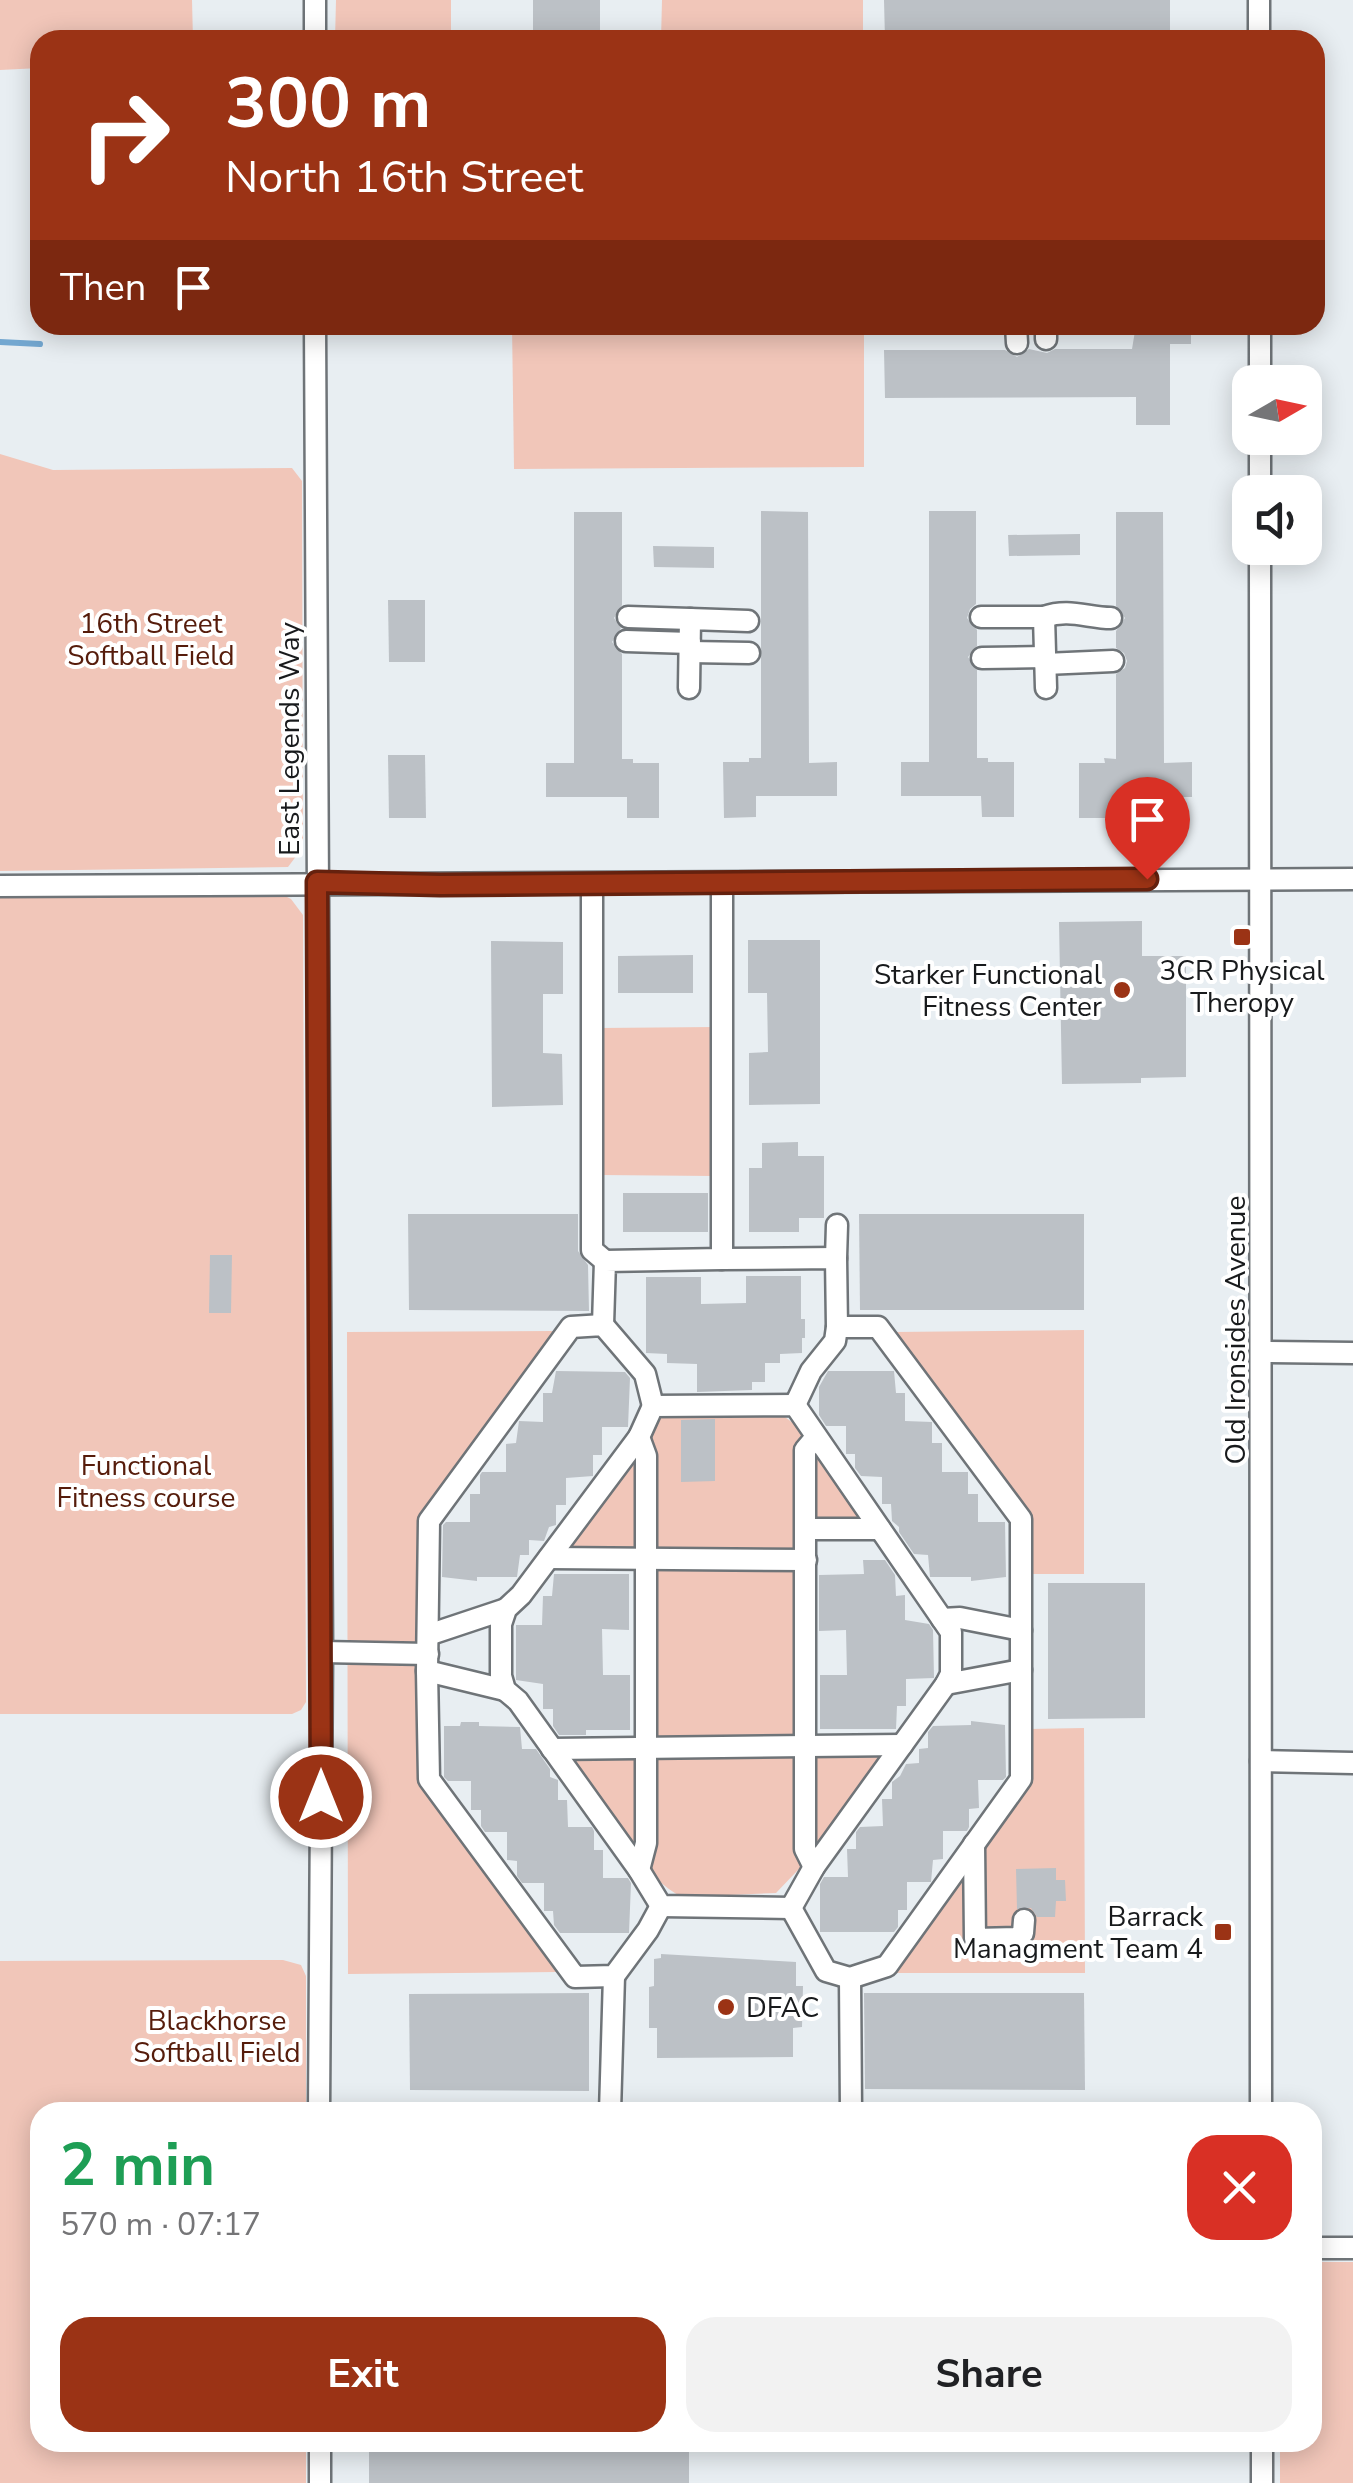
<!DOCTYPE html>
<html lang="en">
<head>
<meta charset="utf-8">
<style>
	:root { --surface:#fff; --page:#f2f2f2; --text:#202124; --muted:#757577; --accent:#9b3315 }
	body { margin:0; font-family:"Nunito Sans",sans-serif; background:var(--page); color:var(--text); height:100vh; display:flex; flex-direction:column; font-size:38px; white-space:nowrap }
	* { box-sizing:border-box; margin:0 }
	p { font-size:32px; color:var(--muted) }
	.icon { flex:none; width:55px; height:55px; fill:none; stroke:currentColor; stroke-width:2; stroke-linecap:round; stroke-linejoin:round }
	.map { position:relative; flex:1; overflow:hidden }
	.panel { position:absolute; left:30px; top:2102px; width:1292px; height:350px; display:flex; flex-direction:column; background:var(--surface); border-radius:30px; box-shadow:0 5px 25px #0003 }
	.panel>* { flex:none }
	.top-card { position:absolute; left:30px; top:30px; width:1295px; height:305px; border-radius:30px; box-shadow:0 5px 25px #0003; background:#9b3315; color:#fff; overflow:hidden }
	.needle { width:65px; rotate:81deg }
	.tools { position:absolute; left:1232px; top:365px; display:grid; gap:20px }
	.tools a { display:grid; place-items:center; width:90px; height:90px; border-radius:20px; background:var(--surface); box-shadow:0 5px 25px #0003; font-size:50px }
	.pin { position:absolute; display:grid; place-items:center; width:85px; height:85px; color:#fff; margin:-102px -42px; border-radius:50% 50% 50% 0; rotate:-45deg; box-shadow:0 0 10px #0007 }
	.pin .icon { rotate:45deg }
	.me { position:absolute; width:110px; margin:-55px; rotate:0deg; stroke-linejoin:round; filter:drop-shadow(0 0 8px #0008) }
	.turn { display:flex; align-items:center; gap:35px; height:210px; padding:0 30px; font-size:45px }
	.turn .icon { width:130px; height:130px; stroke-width:2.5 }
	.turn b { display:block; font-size:70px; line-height:85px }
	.then { display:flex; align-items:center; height:95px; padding:0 30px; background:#0003; gap:20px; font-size:38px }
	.round { display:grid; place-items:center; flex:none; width:105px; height:105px; border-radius:30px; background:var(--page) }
	.overview { display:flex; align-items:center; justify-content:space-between; height:170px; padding:0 30px }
	h1 { font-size:60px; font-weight:700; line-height:75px; color:#1e9e55 }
	.primary-button { display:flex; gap:20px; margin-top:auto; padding:20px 30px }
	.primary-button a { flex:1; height:115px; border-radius:30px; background:var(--accent); color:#fff; font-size:40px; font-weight:700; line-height:115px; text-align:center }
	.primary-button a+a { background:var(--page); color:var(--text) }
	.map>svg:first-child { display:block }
</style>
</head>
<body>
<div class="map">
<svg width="1353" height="2483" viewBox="0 0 1353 2483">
	<rect width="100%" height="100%" fill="#e8eef2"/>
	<g fill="#f1c6b9">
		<path d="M0,0H192L193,40H40V68L0,70Z"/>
		<path d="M336,0H451V40H335Z"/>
		<path d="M662,0H863V40H661Z"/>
		<path d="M512,325H864V467L514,469Z"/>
		<path d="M0,454L53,470L292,468L302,481L303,847L288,867L0,871Z"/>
		<path d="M0,895H283L291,899L303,915L306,1702L301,1710L292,1714H0Z"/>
		<path d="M714,1027L713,1176L600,1175V1028Z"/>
		<path d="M1084,1330V1574H1029L1027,1520L894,1332Z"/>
		<path d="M552,1331L556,1334L421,1524V1777L557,1972L348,1974L347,1332Z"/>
		<path d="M775,1412C810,1425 844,1491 864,1522L798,1524L797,1750L885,1752L818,1849L776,1893L682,1897C640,1877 593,1796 565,1757L651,1752V1553L563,1550L661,1417L674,1413Z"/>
		<path d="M1084,1728L1085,1973H896L1028,1778L1029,1729Z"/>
		<path d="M283,1960L301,1965L306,1976V2112H40V2442L306,2443V2483H0V1961Z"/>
		<path d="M1313,2262H1353V2483H1280V2443L1312,2442Z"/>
	</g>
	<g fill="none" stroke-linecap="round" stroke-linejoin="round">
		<path stroke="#73a7d0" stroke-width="6" d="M0,342L40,344"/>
	</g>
	<g fill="#bcc1c6">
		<rect x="533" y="0" width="67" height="40"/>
		<path d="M884,0H1170V40H885Z"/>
		<path d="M1136,325H1191V344H1170V425H1136V397L885,398L884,350H1005L1017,357L1029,349L1047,353L1055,349H1132Z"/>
		<path d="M761,511L808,512L809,763L837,762V796H756V817L724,818L723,762H749V758H761Z"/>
		<path d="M929,511H976V604L970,609L967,618L977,630V646L968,657L977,670V758H988V762H1014V817H982L981,796H901V762H929Z"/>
		<path d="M574,512H622V605L614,618L621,628L612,642L622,654V759H633V763H659V818H627V797H546V763H574Z"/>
		<path d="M1116,512H1163L1164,763L1192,762V797H1112L1111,818H1079V763H1105L1104,758L1116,759V674L1125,668L1127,661L1124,653L1116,648V631L1125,618L1116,606Z"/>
		<path d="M1080,534V555L1009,556L1008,535Z"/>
		<path d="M653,546L714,547V568L654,567Z"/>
		<path d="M388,600H425V662H389Z"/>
		<path d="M388,755H425L426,818H389Z"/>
		<path d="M1142,921V956H1186V1077L1141,1078V1083L1062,1084L1059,922Z"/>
		<path d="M748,940H820V1104L749,1105V1053L768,1052L767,993H748Z"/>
		<path d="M491,941L563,942V994H543V1053L562,1054L563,1105L492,1107Z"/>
		<path d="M693,955V993H618V956Z"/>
		<path d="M798,1142V1156H824V1218H799V1232H749V1168H762V1143Z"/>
		<rect x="623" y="1193" width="85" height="39"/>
		<path d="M408,1214H578V1251L588,1265L589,1311L409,1310Z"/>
		<path d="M859,1214H1084V1310H860Z"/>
		<path d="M210,1255H232L231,1313H209Z"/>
		<path d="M746,1276H801V1319H805V1338H802V1353L780,1354V1363H765V1382H752V1390L697,1392V1364L667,1363V1354L646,1353V1277H701V1304L746,1303Z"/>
		<path d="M556,1371L625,1372L630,1378L628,1427H602V1455H593V1476L566,1478V1505H556V1525L549,1527L544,1541L529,1540V1555H520L517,1577H477V1581L442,1577L443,1525L446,1522H470V1494H480V1475L482,1472H506V1444L516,1443L519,1421L543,1422V1393H552Z"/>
		<path d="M828,1371H894L896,1393H905V1421L932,1422V1443H942V1472H968V1494H978V1522H1005L1006,1577L971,1581V1577H930L928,1555L914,1554L899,1532V1527L892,1521L891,1504H882V1477L861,1476L855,1468V1454H846V1426H826L819,1415V1387Z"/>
		<path d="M715,1419V1481L681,1482V1420Z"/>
		<path d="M863,1560H885L895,1575L896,1596L905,1595V1620L929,1624L933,1630L934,1678L906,1679V1706H897L896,1729H820V1675H847L846,1630L819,1631V1575L864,1574Z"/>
		<path d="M554,1574H629V1630L602,1629L603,1675H630V1730H586V1735H559L553,1726V1709H543V1684L516,1680V1625H542L543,1596H552Z"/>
		<path d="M1048,1583H1145V1718L1048,1719Z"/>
		<path d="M971,1721L1005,1725L1006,1777L1003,1780H978L979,1808L969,1809V1827L967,1831H943V1859L933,1860L931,1882H907V1910H898V1927L894,1932H820V1884L824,1877H848L847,1849H856V1832L860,1827L883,1826L882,1799H892V1782L900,1776L906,1764L919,1763V1749L928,1748V1732L933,1726L971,1725Z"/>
		<path d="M461,1722H479V1726L520,1727L522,1749H536L550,1769V1777L558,1780V1800H567L568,1827H592L594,1831V1850H603V1878H628L631,1883L629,1933H560L554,1925L553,1911H544V1883H522L517,1876V1861L507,1860V1832H485L481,1826V1810H471V1781H448L444,1777V1726H460Z"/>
		<path d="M1056,1868V1880H1065L1066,1901H1056L1055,1917H1037L1031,1908L1017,1909L1016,1869Z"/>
		<path d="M661,1954L796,1962V1986H803L802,2027L793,2028V2057L657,2058V2028H649V1987L654,1986V1959L661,1958Z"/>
		<path d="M589,1993V2091L410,2090L409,1994Z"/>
		<path d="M864,1993H1084L1085,2090L865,2089Z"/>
		<rect x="369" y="2442" width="320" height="41"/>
	</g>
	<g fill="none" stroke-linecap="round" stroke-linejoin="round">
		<defs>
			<g id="minor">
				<path d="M315,0V40"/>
				<path d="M1259,0V40"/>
				<path d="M315,325L322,1652L319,2112"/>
				<path d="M1016,325L1017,343"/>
				<path d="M1046,325V339"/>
				<path d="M1260,325V382"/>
				<path d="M1260,438V492"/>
				<path d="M1260,548L1261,2112"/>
				<path d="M628,617L690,619"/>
				<path d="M981,617H1044L1046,688"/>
				<path d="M1044,617C1069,608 1088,618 1111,618"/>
				<path d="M626,641L690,643"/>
				<path d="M690,652L749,653"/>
				<path d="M982,658L1045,657"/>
				<path d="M1045,664L1113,661"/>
				<path d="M689,688L690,619L748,621"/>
				<path d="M592,884V1250L605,1261"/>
				<path d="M0,886L1353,879"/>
				<path d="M836,1258L837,1225"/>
				<path d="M722,1259L836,1258L837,1327"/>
				<path d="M603,1325L605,1261L722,1259V883"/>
				<path d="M1262,1352L1353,1353"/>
				<path d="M795,1405L951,1632V1674L946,1684L814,1867L791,1908L661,1906L639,1870L518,1701L505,1690L501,1676V1624L506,1609L521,1595L639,1437L653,1406Z"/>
				<path d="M653,1406L645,1374L603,1325L571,1327L429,1521L427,1671L429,1779L575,1977L614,1976L648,1930L661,1906"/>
				<path d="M806,1529H880"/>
				<path d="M549,1558L806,1560"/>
				<path d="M942,1619L960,1618L1021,1630"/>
				<path d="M428,1635L506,1609"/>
				<path d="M322,1652L428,1654"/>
				<path d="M427,1671L505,1690"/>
				<path d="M946,1684L1021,1670"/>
				<path d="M552,1749L902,1745"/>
				<path d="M1261,1761L1353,1763"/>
				<path d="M974,1844L975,1939L1017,1938L1023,1933L1024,1920"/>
				<path d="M814,1867L805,1849V1450L816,1437"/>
				<path d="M639,1870L646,1843V1456L639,1437"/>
				<path d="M791,1908L826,1971L850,1978L887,1966L1021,1779V1519L878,1327H837L835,1341L811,1371L795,1405"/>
				<path d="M850,1978L851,2112"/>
				<path d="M610,2112L614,1976"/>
				<path d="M1312,2248H1353"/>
				<path d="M320,2442V2483"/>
				<path d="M1262,2483V2442"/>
			</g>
		</defs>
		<use href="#minor" stroke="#6f7478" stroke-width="25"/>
		<use href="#minor" stroke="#fff" stroke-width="20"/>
	</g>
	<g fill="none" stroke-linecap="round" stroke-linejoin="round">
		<defs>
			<path id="route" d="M321,1797L317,882L440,885L1147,879"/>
		</defs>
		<use href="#route" stroke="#65210e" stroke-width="25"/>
		<use href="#route" stroke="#9b3315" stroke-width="18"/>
	</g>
	<g fill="#9b3315" stroke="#fff" stroke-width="4">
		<rect x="1232" y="927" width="20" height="20" rx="5"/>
		<circle cx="1122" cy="990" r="10"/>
		<rect x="1213" y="1922" width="20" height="20" rx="5"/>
		<circle cx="726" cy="2007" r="10"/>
	</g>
	<g text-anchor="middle" stroke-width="8" stroke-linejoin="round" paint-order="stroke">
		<g font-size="28" fill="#561c0b" stroke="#fff">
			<text x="151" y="633">16th Street<tspan x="151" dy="32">Softball Field</tspan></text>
			<text x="146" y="1475">Functional<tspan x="146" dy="32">Fitness course</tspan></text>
			<text x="217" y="2030">Blackhorse<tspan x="217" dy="32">Softball Field</tspan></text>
		</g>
		<g font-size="28" fill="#181a1c" stroke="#fff">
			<text transform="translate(289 739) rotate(-90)" y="10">East Legends Way</text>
			<text transform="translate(1235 1330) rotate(-90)" y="10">Old Ironsides Avenue</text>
		</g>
		<g font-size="28" fill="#181a1c" stroke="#fff" text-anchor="end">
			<text x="1242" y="980" text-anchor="middle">3CR Physical<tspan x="1242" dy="32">Theropy</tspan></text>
			<text x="1102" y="984">Starker Functional<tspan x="1102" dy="32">Fitness Center</tspan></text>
			<text x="1203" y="1926">Barrack<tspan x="1203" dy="32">Managment Team 4</tspan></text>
			<text x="746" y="2017" text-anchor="start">DFAC</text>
		</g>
	</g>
</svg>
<div class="tools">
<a><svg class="needle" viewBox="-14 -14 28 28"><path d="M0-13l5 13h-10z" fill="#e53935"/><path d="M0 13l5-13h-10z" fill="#757577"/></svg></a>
<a><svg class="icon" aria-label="sound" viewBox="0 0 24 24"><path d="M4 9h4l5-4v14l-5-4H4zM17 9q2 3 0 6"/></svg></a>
</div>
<div class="pin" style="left:1147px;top:879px;background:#d93025"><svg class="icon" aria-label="arrive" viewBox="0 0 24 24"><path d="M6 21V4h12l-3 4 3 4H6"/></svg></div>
<svg class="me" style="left:321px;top:1797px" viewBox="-20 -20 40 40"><circle r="17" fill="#9b3315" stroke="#fff" stroke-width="3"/><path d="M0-11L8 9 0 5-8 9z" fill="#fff"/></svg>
<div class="top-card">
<div class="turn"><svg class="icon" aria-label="right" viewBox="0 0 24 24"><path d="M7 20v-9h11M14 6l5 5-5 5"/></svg><div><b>300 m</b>North 16th Street</div></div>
<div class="then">Then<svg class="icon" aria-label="arrive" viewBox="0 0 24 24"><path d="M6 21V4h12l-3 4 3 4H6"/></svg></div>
</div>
<section class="panel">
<div class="overview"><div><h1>2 min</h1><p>570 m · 07:17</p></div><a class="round" style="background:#d93025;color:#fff"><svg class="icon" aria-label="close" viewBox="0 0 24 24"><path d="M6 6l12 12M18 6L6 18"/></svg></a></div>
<div class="primary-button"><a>Exit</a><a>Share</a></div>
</section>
</div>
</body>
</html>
